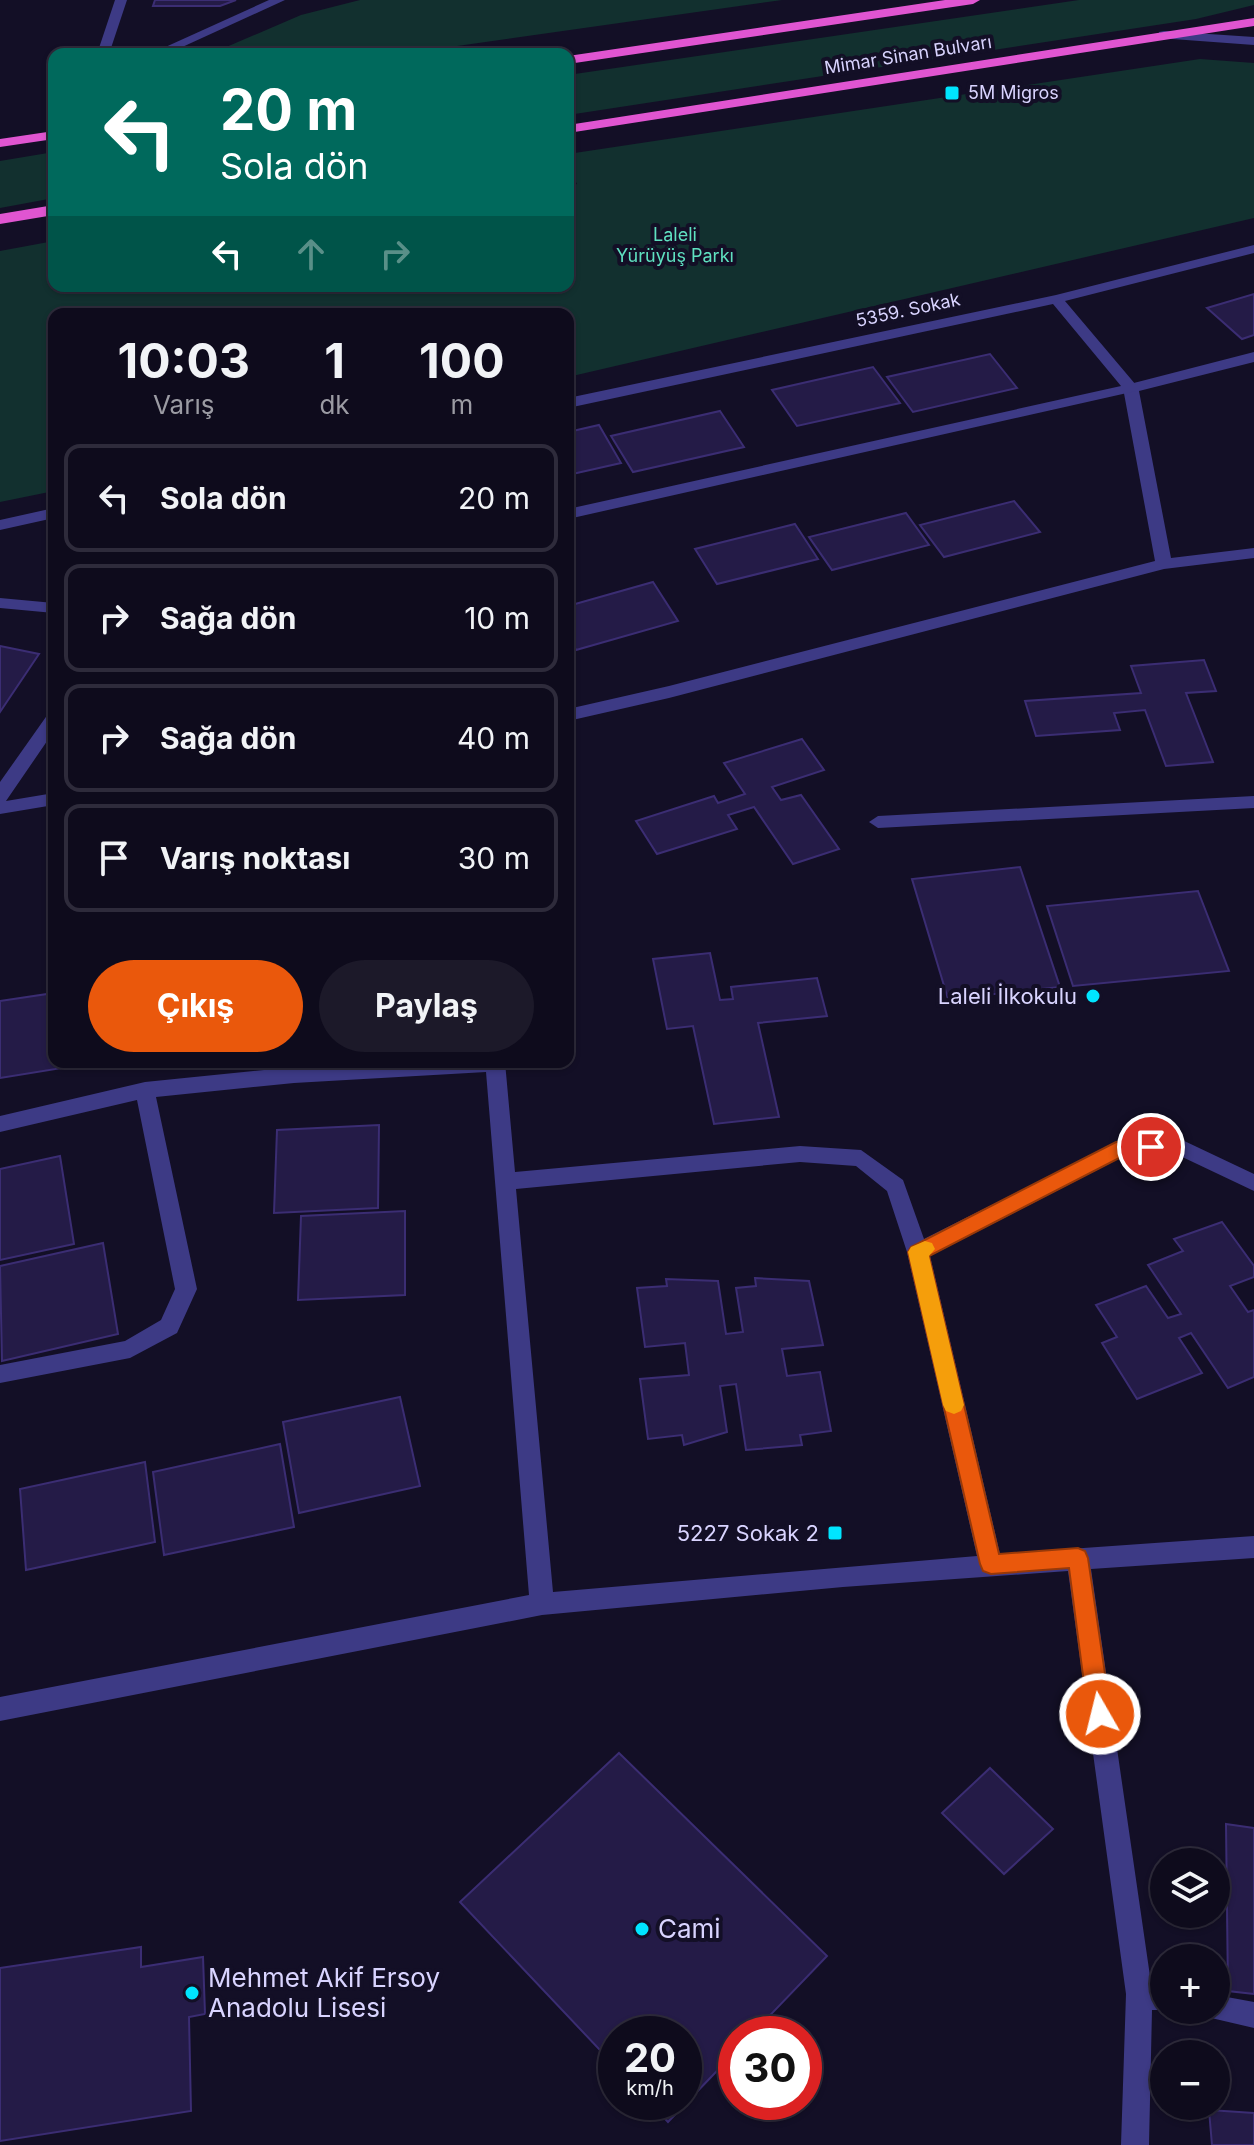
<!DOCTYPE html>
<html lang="tr">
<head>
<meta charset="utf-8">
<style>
	:root { --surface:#0e0b1c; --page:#1c1929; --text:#f1f3f6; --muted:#9b9ba3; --line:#2e2b3b; --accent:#ea580c }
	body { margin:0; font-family:Inter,sans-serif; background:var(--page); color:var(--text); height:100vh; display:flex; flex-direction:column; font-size:30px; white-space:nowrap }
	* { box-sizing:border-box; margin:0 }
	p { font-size:26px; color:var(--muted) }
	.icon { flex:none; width:44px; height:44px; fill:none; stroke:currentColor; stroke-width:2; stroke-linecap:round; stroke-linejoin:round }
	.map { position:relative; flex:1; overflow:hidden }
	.sheet { position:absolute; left:48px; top:308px; width:526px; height:760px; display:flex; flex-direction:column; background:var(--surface); border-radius:16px; box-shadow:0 2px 6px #0004,0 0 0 2px var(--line) }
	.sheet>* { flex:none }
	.banner { position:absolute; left:48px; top:48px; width:526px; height:244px; border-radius:16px; box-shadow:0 2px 6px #0004,0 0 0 2px var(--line); background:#00695c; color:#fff; overflow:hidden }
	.controls { position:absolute; left:1150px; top:1848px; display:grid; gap:16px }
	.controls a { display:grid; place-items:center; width:80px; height:80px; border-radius:50%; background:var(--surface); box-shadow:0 2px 6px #0004,0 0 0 2px var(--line); font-size:40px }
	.speed { position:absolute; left:598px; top:2016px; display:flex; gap:16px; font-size:40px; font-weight:700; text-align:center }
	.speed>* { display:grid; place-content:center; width:104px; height:104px; border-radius:50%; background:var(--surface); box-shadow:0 2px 6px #0004,0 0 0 2px var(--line); line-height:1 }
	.speed small { font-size:20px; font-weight:400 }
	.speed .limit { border:12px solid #d22; background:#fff; color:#111 }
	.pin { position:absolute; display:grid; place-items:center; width:68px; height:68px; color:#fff; margin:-34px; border:4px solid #fff; border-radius:50%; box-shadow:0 2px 8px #0007 }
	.me { position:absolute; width:88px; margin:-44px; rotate:352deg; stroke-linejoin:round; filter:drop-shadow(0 0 6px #0008) }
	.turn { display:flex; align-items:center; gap:28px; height:168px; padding:0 40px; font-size:36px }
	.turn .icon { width:104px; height:104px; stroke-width:2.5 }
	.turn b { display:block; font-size:56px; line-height:68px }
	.lanes { display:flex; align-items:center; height:76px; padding:0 40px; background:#0003; justify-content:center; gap:40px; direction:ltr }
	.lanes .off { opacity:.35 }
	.eta { display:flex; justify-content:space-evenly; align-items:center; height:136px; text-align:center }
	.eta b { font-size:48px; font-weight:700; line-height:56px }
	.action { display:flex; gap:16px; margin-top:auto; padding:16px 40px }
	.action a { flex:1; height:92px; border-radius:48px; background:var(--accent); color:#fff; font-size:32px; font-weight:700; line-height:92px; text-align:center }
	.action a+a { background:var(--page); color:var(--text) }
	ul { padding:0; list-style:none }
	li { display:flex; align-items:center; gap:24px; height:108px; margin:0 16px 12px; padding:0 24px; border:4px solid var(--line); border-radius:16px }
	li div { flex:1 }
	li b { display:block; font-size:30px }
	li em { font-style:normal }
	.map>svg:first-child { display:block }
</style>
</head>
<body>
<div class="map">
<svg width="1254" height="2145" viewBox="0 0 1254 2145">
	<rect width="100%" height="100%" fill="#130f26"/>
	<g fill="#12302f">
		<path d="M360,0H782L401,54H210L301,15Z"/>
		<path d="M1079,0H1254V5L1196,19L568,115V75Z"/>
		<path d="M1200,59L1254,63V218L568,377V314H54V491L0,502V251L54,241V286H568V186L577,184L568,167V154Z"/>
		<path d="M54,152V198L0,208V161Z"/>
	</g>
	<g fill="#241b47" stroke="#3b2d73" stroke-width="2">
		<path d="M155,0H236L220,6H153Z"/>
		<path d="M1254,294V335L1242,339L1207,308Z"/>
		<path d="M990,354L1017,388L913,412L887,377Z"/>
		<path d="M873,367L900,403L797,426L772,390Z"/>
		<path d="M720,411L744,447L633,472L611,436Z"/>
		<path d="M599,425L621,463L568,475V432Z"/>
		<path d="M1014,501L1040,532L944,557L920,525Z"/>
		<path d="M906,513L929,545L832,570L809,537Z"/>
		<path d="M795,524L818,559L717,584L695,549Z"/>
		<path d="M653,582L678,621L576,650L568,636V606Z"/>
		<path d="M0,646L39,654L0,712Z"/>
		<path d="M1204,660L1216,691L1186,693L1213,762L1166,766L1145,710L1114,713L1120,730L1036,736L1025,701L1141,693L1131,666Z"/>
		<path d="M802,739L824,770L772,787L781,800L801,795L839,849L793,864L754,807L728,815L737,829L657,854L636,821L714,796L718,803L745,794L724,763Z"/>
		<path d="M1020,867L1060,987L948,999L912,879Z"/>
		<path d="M1198,891L1229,971L1073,986L1047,906Z"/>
		<path d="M710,953L720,1000L733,999L731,987L817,978L827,1016L758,1023L779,1117L714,1124L693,1026L667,1029L653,959Z"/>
		<path d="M54,993V1062H62V1068L0,1078V1001Z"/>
		<path d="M379,1125L378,1208L274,1213L277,1130Z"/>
		<path d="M60,1156L74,1244L0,1260V1169Z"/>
		<path d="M405,1211V1295L298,1300L301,1216Z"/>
		<path d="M1222,1222L1254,1266V1277L1230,1286L1248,1312L1254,1310V1377L1228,1388L1191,1333L1179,1338L1202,1373L1137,1399L1102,1343L1117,1337L1096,1305L1146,1286L1168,1318L1181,1314L1148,1265L1183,1251L1174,1239Z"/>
		<path d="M103,1243L118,1334L2,1361L0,1266Z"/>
		<path d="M755,1278L809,1281L823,1345L782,1349L787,1376L820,1372L831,1431L800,1435L802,1445L746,1450L736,1384L720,1386L727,1432L684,1445L682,1435L648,1439L640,1379L689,1375L685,1343L645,1347L637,1288L667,1286L666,1279L718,1281L726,1334L743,1332L736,1288L756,1286Z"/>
		<path d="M400,1397L420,1486L299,1513L283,1422Z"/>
		<path d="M280,1444L294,1527L164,1555L153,1472Z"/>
		<path d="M145,1462L155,1542L26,1570L20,1489Z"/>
		<path d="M619,1753L827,1956L752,2034H736V2051L668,2122L649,2102H684V2034H616V2067L460,1902Z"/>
		<path d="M990,1768L1053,1829L1004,1874L942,1813Z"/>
		<path d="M1226,1824L1254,1828V1994L1228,1991Z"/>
		<path d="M141,1947V1967L203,1957L205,2014L189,2017L191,2111L0,2141V1968Z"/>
		<path d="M1209,2110L1254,2113V2145H1212Z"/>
	</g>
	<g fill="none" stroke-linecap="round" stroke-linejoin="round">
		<g fill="#3d3a85" fill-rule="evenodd">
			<path d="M115,0H127L109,54H97Z"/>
			<path d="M269,0H285L167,54H150Z"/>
			<path d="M1164,31L1254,37V45L1159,38V32Z"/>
			<path d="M1254,352V362L1139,391L1171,558L1254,548V558L1164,569L669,698L568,721V709L669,686L1155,561L1123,388L1126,385Z"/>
			<path d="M54,712V731L6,801L54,793V805L0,814V782L48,714Z"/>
			<path d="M1254,796V808L878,828L869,822L878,816Z"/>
			<path d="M390,1062H505L515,1172L800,1146L861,1150L903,1180L924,1239L1123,1139L1178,1138L1254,1174V1191L1176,1154L1126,1155L930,1256L1000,1554L1254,1536V1558L1091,1569L1151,1983L1164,1986V2010H1169H1152L1149,2145H1121L1126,1994L1068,1571L843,1587L542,1615L0,1721V1697L529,1595L486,1072L294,1083L156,1097L197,1289L177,1333L130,1358L0,1383V1365L125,1341L161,1320L175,1289L137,1100L0,1132V1116L145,1082L294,1067ZM800,1162L856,1166L887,1191L907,1252L977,1556L553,1592L516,1189Z"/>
			<path d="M1216,1995L1254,2002V2028L1207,2017L1204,2010H1216Z"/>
		</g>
		<g fill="#3d3a85" fill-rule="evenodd">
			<path d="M1254,245V253L1065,301L1136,385V391L568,519V509L1121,386L1053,304L568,408V398L1056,295Z"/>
			<path d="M54,508V518L0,530V520Z"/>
			<path d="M0,598L54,603V613L0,608Z"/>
		</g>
		<g fill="#e055d1" fill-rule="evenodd">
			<path d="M945,0H980L973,4L568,64V56Z"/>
			<path d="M1254,18V26L568,133V125Z"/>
			<path d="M54,131V139L0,147V139Z"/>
			<path d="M54,205V215L0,224V214Z"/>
		</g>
	</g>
	<path fill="#ea580c" stroke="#983908" stroke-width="2" d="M1151,1139L1157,1141L1160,1147L1157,1152L1125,1155L929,1256L999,1554L1078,1548L1085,1551L1088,1558L1111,1714L1107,1721L1100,1724L1092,1721L1088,1714L1069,1568L991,1574L983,1571L980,1564L908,1252L911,1247L1116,1142Z"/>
	<path fill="#f59e0b" d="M925,1241L932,1243L935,1249L929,1256L964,1405L961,1411L954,1414L946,1411L943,1405L908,1252L911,1247Z"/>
	<g fill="#00e5ff" stroke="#130f26" stroke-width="3">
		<rect x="944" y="85" width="16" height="16" rx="4"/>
		<circle cx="1093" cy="996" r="8"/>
		<rect x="827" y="1525" width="16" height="16" rx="4"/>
		<circle cx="642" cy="1929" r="8"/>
		<circle cx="192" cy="1993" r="8"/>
	</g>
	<g text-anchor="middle" stroke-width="8" stroke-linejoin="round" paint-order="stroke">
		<g font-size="18" fill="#d9d4ff" stroke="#130f26">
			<text transform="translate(908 55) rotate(-9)" y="6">Mimar Sinan Bulvarı</text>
			<text transform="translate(908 310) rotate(-12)" y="6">5359. Sokak</text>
		</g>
		<g font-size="18" fill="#d9d4ff" stroke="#130f26" text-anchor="start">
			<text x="968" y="99">5M Migros</text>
		</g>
		<g font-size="18" fill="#5fe0c0" stroke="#130f26">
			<text x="675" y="241">Laleli<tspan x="675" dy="21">Yürüyüş Parkı</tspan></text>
		</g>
		<g font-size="22" fill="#d9d4ff" stroke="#130f26" text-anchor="end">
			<text x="1077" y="1004">Laleli İlkokulu</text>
			<text x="819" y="1541">5227 Sokak 2</text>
		</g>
		<g font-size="26" fill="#d9d4ff" stroke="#130f26" text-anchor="start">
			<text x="658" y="1938">Cami</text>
			<text x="208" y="1987">Mehmet Akif Ersoy<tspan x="208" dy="30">Anadolu Lisesi</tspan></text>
		</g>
	</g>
</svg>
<div class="controls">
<a><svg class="icon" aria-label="layers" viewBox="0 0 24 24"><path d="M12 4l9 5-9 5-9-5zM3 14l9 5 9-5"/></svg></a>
<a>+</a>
<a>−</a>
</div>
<div class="speed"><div>20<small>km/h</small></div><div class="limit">30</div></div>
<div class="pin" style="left:1151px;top:1147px;background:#d93025"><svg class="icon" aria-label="arrive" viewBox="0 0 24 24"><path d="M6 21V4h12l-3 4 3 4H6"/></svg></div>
<svg class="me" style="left:1100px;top:1714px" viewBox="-20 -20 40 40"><circle r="17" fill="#ea580c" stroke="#fff" stroke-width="3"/><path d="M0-11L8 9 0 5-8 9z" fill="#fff"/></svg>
<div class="banner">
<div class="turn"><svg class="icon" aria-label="left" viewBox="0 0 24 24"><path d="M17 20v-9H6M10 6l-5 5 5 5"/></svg><div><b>20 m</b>Sola dön</div></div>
<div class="lanes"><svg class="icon" aria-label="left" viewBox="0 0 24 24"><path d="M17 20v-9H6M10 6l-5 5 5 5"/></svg><svg class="icon off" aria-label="ahead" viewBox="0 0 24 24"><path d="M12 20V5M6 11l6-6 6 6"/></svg><svg class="icon off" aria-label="right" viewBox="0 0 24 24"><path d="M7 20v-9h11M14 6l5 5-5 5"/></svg></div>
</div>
<section class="sheet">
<div class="eta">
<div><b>10:03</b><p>Varış</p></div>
<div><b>1</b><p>dk</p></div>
<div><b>100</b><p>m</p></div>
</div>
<ul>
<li><svg class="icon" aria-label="left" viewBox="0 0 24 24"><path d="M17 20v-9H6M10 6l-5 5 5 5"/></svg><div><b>Sola dön</b></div><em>20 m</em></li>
<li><svg class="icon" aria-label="right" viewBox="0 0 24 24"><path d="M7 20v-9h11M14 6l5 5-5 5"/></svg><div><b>Sağa dön</b></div><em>10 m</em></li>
<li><svg class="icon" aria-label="right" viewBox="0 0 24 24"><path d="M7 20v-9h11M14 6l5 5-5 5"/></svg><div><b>Sağa dön</b></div><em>40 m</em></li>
<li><svg class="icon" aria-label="arrive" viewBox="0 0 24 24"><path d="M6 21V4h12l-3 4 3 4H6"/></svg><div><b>Varış noktası</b></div><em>30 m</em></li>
</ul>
<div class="action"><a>Çıkış</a><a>Paylaş</a></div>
</section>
</div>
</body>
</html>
